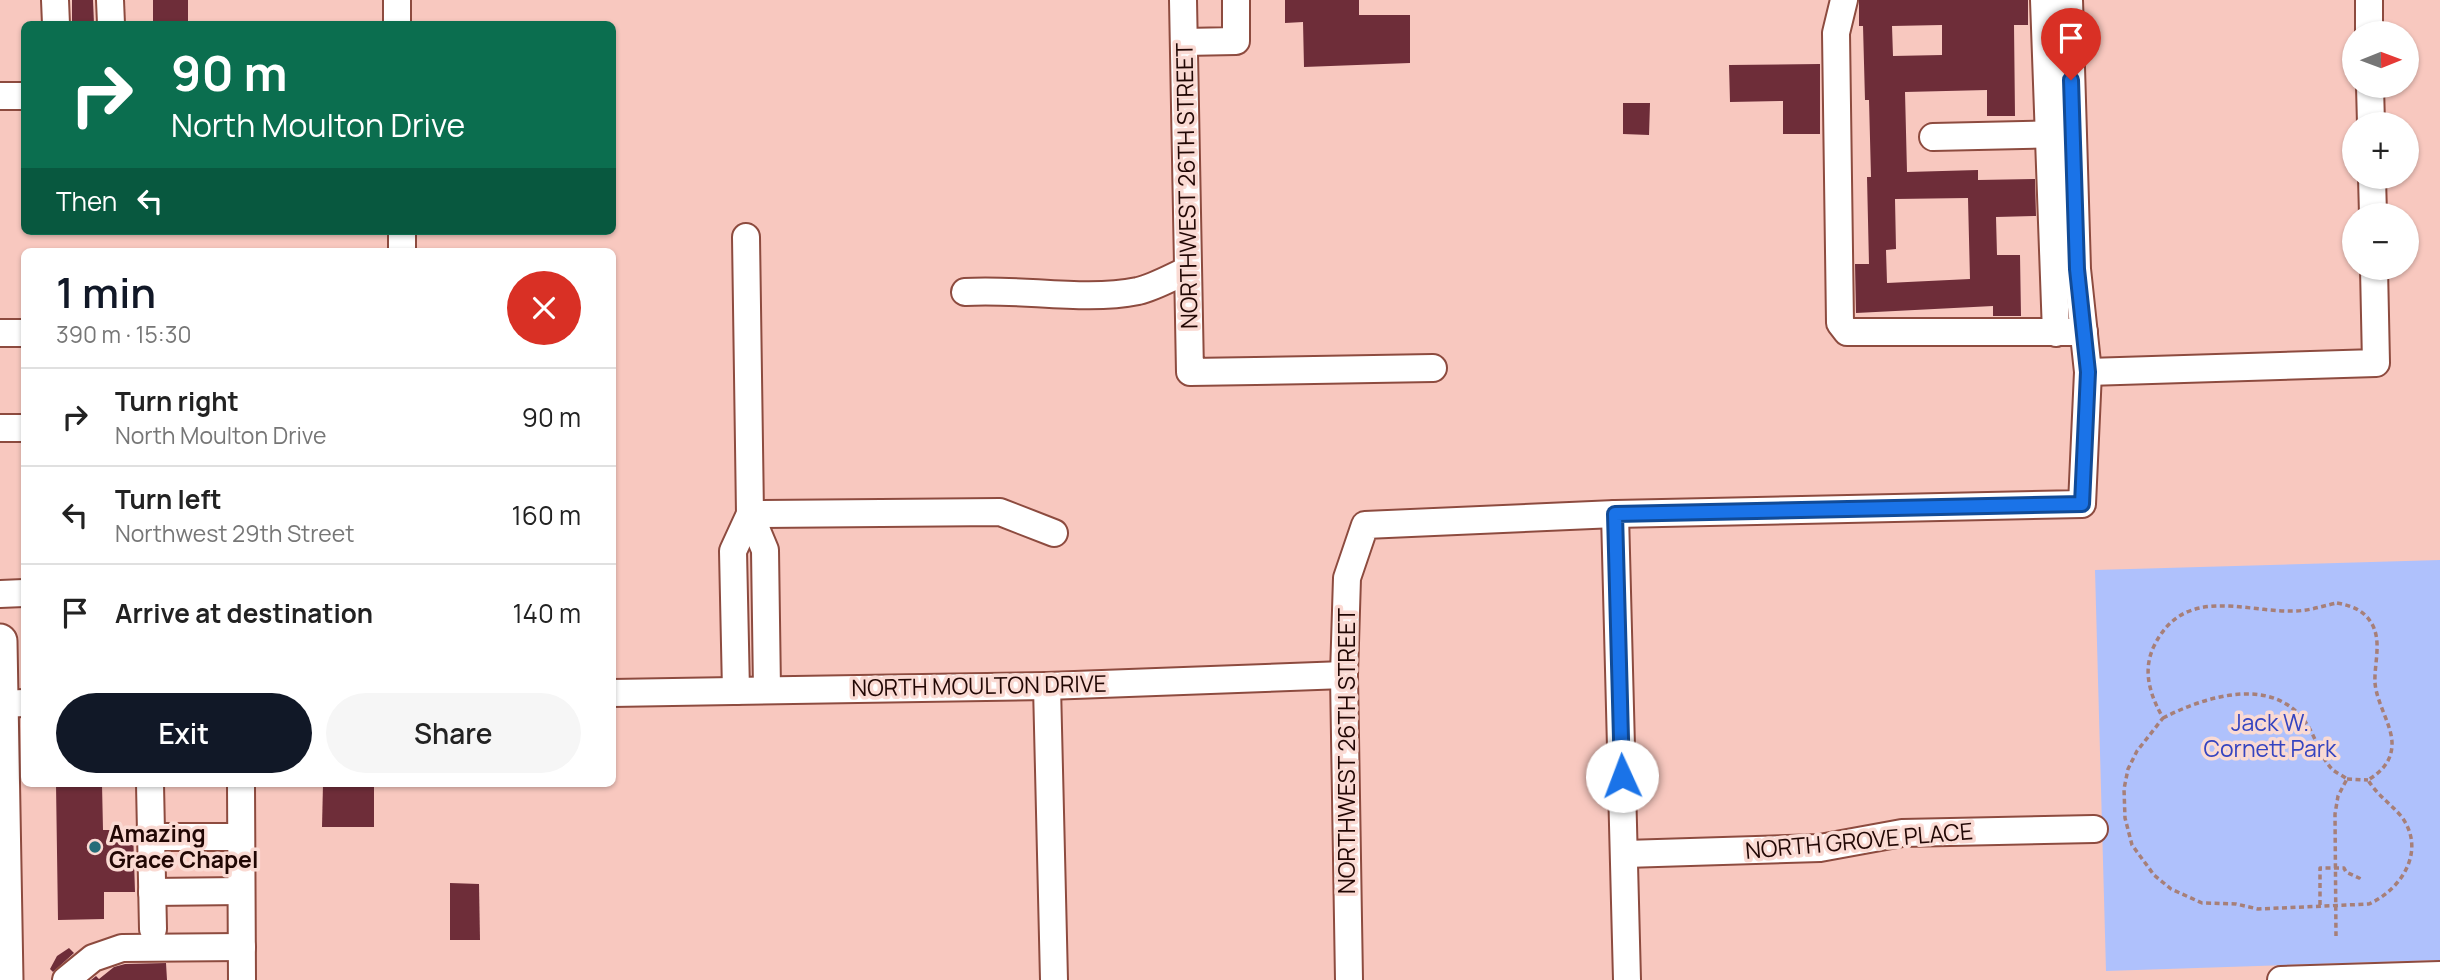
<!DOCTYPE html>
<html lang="en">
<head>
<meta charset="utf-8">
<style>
	:root { --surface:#fff; --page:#f6f6f6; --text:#222; --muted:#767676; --line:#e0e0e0; --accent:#111827 }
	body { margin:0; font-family:Manrope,sans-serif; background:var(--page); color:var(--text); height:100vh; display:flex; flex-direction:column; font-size:26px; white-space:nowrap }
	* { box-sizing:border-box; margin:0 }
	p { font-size:23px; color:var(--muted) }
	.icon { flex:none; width:38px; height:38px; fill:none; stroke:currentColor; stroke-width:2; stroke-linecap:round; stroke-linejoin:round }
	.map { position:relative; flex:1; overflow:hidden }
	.sheet { position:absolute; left:21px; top:248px; width:595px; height:539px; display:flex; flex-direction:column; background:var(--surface); border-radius:10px; box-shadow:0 2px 5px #0004 }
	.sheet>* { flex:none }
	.guide { position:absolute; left:21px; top:21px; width:595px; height:214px; border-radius:10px; box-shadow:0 2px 5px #0004; background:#0b6e4f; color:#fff; overflow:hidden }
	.needle { width:46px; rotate:89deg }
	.tools { position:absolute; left:2342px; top:21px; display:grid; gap:14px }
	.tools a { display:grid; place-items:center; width:77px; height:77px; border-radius:50%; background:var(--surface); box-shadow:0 2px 5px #0004; font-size:35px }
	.pin { position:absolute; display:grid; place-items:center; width:60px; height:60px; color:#fff; margin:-72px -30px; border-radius:50% 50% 50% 0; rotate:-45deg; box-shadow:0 0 7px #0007 }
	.pin .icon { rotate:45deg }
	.me { position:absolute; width:77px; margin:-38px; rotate:358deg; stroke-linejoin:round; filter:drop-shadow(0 0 5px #0008) }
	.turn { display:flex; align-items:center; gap:24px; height:147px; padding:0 35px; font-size:32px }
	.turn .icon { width:91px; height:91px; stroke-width:2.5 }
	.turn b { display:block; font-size:49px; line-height:60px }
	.then { display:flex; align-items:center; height:66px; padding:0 35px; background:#0003; gap:14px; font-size:26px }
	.round { display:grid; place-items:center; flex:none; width:74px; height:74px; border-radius:37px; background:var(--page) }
	.overview { display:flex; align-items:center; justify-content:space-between; height:119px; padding:0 35px }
	h1 { font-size:42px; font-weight:600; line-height:52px; color:var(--accent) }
	.button { display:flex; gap:14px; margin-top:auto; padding:14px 35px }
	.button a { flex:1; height:80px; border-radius:42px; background:var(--accent); color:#fff; font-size:28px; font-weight:600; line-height:80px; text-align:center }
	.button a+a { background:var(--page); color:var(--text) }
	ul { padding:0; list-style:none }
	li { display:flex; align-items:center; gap:21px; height:98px; padding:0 35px; border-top:2px solid var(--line) }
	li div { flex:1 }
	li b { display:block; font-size:26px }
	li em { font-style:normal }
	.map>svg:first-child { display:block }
</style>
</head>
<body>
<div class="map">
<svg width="2440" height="980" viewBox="0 0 2440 980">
	<rect width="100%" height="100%" fill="#f8c8bf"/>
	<path fill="#afc1fc" d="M2440,560V960L2106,971L2095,570Z"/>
	<g fill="#6e2d39" fill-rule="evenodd">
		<path d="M72,0H93L94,24H72Z"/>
		<rect x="153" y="0" width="35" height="24"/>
		<path d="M1285,0H1359V15H1410V63L1304,67L1303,22L1285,23Z"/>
		<path d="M1859,0H2028V25H2014L2015,116H1987V90L1905,92L1907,172L1978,170V180L2035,179L2036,216L1996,217L1997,255H2020L2021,316H1993V306L1856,313L1855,264H1869L1867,177H1871L1869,100H1865L1863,26H1859ZM1942,25V55L1893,56L1892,26ZM1968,198L1970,279L1887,283L1886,250L1896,249L1895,199Z"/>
		<path d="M1820,64V134H1783V101L1730,102L1729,65Z"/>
		<path d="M1623,103H1650L1649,135L1623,134Z"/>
		<path d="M56,784H102L103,830H133L135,892H104V919L58,920Z"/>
		<path d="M323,784H374V827H322Z"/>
		<path d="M450,883L479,884L480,940H450Z"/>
		<path d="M69,948L74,953L53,972L50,969L57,956Z"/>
		<path d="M166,963L167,980H91L96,976L99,979L114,967L125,964Z"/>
	</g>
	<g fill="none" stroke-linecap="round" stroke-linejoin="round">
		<defs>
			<g id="minor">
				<path d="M55,0L56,24"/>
				<path d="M110,0L111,24"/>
				<path d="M397,0V24"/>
				<path d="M1183,0L1190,372L1433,368"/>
				<path d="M1844,0L1836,33L1840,323L1847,332H2084"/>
				<path d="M2044,0L2056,333"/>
				<path d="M2369,0V33"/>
				<path d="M1184,42L1236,41V0"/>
				<path d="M2370,86L2371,124"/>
				<path d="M0,96H24"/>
				<path d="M1933,137L2064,134"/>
				<path d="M2372,177L2373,215"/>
				<path d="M402,231V252"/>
				<path d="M746,237L750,514L765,550L767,690"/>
				<path d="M965,292C1021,288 1084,302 1138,291C1155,287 1172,277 1188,270"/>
				<path d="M0,333H24"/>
				<path d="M2088,372L2376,363L2374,268"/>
				<path d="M0,428H24"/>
				<path d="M750,514L1000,512L1054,533"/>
				<path d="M1615,514L1627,980"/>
				<path d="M0,594L24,593"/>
				<path d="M1047,686L1054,980"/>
				<path d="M736,691L733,551L750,514"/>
				<path d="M612,693L1047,686L1344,675"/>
				<path d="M1,704L24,703"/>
				<path d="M150,784L153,929"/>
				<path d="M241,784L242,980"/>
				<path d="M151,837H241"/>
				<path d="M1625,854L1820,848L1902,833L2094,829"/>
				<path d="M152,892L241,891"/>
				<path d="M66,980L93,958L122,948L242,947"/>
				<path d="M1349,980L1344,675L1347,578L1365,525L1615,514L2082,504L2088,372L2077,269L2069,0"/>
				<path d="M2281,980L2440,975"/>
			</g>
			<path id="major" d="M0,641L6,980"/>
		</defs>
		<use href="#minor" stroke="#8d4b3f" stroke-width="30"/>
		<use href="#major" stroke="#8d4b3f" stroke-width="37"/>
		<g stroke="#a77f78" stroke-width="3.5" stroke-dasharray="5 3.5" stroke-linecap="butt">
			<path d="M2337,603C2352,606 2364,610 2372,624C2382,642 2374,664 2375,683C2377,705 2393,726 2392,746C2391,762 2381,772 2368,780C2378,796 2389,802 2401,816C2427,850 2402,889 2369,904L2258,909L2236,904L2202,903L2171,889L2154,875L2132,845L2125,818L2124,789L2128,769L2137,751L2163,718C2150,695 2142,671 2154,646C2184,585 2242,612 2294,611C2309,611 2322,606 2337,603Z"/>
			<path d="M2163,718C2206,696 2273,675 2306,723C2316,737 2321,759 2333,770C2337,773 2343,776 2347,779L2338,796L2335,814L2336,936"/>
			<path d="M2347,779L2368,780"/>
			<path d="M2320,905V868H2344L2346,872L2359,878L2360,876"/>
		</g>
		<use href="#minor" stroke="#fff" stroke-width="26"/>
		<use href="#major" stroke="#fff" stroke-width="33"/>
	</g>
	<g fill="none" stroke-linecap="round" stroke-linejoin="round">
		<defs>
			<path id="route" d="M1622,776L1615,514L2082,504L2088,372L2077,269L2071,80"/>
		</defs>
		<use href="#route" stroke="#114b97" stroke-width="18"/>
		<use href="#route" stroke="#1a73e8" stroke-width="12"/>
	</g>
	<circle fill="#256d79" stroke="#fadad3" stroke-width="2.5" cx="95" cy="847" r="7"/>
	<g text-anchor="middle" stroke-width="7" stroke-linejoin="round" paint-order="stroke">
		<g font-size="23" fill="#210704" stroke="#fadad3">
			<text transform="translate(1187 186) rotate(-91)" y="8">NORTHWEST 26TH STREET</text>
			<text transform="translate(979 686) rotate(-1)" y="8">NORTH MOULTON DRIVE</text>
			<text transform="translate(1347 751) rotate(-90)" y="8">NORTHWEST 26TH STREET</text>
			<text transform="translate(1859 841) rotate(-5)" y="8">NORTH GROVE PLACE</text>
		</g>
		<g font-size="23" fill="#3544c0" stroke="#fadad3">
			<text x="2270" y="731">Jack W.<tspan x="2270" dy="26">Cornett Park</tspan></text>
		</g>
		<g font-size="23" font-weight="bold" fill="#210704" stroke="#fadad3" text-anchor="start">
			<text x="109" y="842">Amazing<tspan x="109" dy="26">Grace Chapel</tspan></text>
		</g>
	</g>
</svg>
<div class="tools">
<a><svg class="needle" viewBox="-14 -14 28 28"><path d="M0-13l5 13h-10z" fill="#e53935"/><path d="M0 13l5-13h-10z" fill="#767676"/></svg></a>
<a>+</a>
<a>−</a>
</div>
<div class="pin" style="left:2071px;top:80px;background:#d93025"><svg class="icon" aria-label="arrive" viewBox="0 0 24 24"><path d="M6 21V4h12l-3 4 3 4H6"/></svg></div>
<svg class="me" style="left:1622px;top:776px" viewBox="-20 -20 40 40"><circle r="19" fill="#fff"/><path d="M0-13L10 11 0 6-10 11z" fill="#1a73e8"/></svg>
<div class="guide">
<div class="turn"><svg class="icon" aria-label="right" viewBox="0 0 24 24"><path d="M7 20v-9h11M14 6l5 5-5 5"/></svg><div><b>90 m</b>North Moulton Drive</div></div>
<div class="then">Then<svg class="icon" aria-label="left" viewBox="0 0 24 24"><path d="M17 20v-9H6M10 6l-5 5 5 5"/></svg></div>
</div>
<section class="sheet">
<div class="overview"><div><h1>1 min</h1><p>390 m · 15:30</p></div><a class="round" style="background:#d93025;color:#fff"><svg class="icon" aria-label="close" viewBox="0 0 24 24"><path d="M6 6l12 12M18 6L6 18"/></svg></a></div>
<ul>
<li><svg class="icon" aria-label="right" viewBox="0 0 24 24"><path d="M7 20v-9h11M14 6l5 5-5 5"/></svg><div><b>Turn right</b><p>North Moulton Drive</p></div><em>90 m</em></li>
<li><svg class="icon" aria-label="left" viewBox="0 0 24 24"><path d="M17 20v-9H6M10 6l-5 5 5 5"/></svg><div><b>Turn left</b><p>Northwest 29th Street</p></div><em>160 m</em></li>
<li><svg class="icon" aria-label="arrive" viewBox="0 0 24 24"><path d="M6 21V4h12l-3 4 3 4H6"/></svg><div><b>Arrive at destination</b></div><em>140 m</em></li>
</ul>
<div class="button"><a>Exit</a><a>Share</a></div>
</section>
</div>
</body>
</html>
